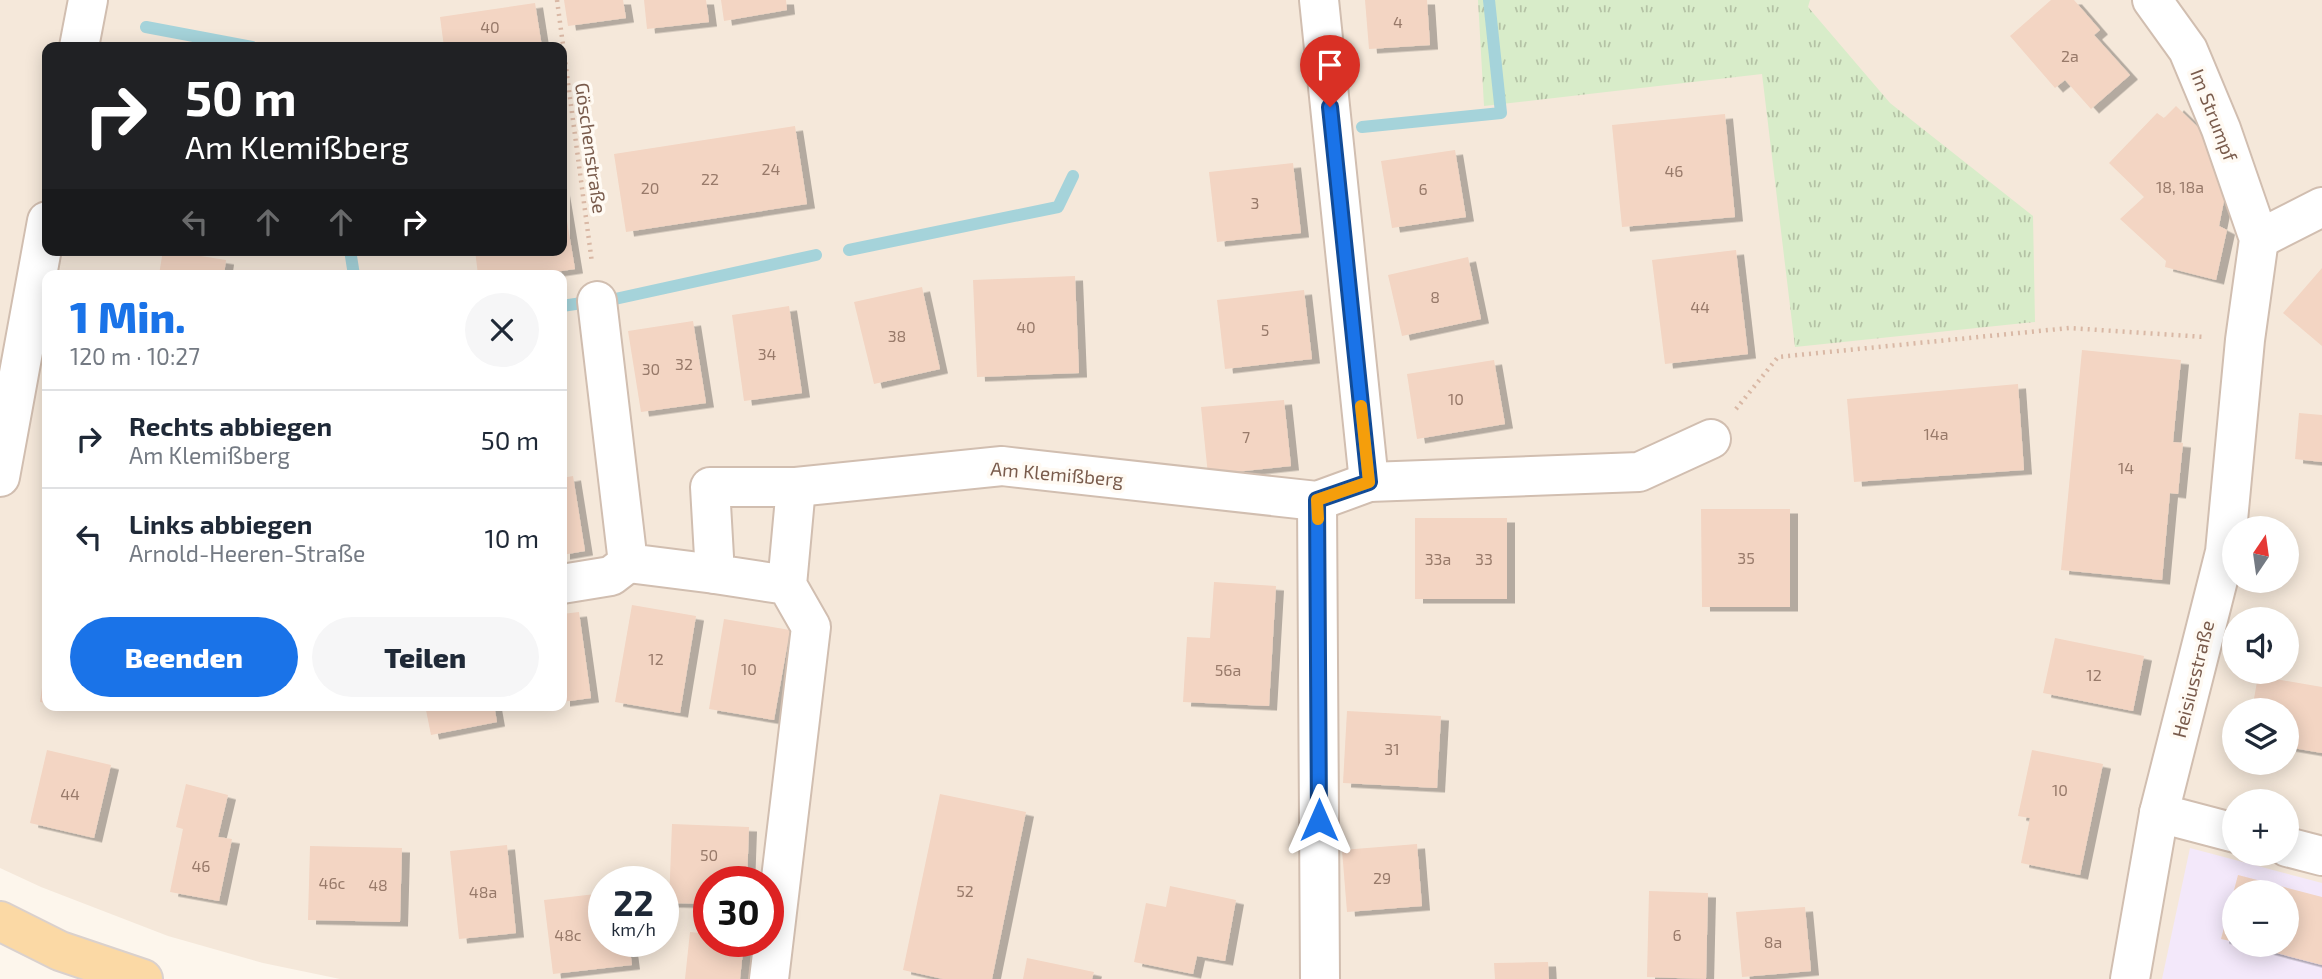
<!DOCTYPE html>
<html lang="de">
<head>
<meta charset="utf-8">
<style>
	:root { --surface:#fff; --page:#f6f6f7; --text:#1f2937; --muted:#747a83; --line:#e0e1e3; --accent:#1a73e8 }
	body { margin:0; font-family:"Exo 2",sans-serif; background:var(--page); color:var(--text); height:100vh; display:flex; flex-direction:column; font-size:26px; white-space:nowrap }
	* { box-sizing:border-box; margin:0 }
	p { font-size:23px; color:var(--muted) }
	.icon { flex:none; width:38px; height:38px; fill:none; stroke:currentColor; stroke-width:2; stroke-linecap:round; stroke-linejoin:round }
	.map { position:relative; flex:1; overflow:hidden }
	.details { position:absolute; left:42px; top:270px; width:525px; height:441px; display:flex; flex-direction:column; background:var(--surface); border-radius:14px; box-shadow:0 4px 18px #0003 }
	.details>* { flex:none }
	.top-card { position:absolute; left:42px; top:42px; width:525px; height:214px; border-radius:14px; box-shadow:0 4px 18px #0003; background:#202124; color:#fff; overflow:hidden }
	.needle { width:46px; rotate:13deg }
	.fabs { position:absolute; left:2222px; top:516px; display:grid; gap:14px }
	.fabs a { display:grid; place-items:center; width:77px; height:77px; border-radius:50%; background:var(--surface); box-shadow:0 4px 18px #0003; font-size:35px }
	.speed { position:absolute; left:588px; top:866px; display:flex; gap:14px; font-size:35px; font-weight:700; text-align:center }
	.speed>* { display:grid; place-content:center; width:91px; height:91px; border-radius:50%; background:var(--surface); box-shadow:0 4px 18px #0003; line-height:1 }
	.speed small { font-size:18px; font-weight:400 }
	.speed .limit { border:10px solid #d22; background:#fff; color:#111 }
	.pin { position:absolute; display:grid; place-items:center; width:60px; height:60px; color:#fff; margin:-72px -30px; border-radius:50% 50% 50% 0; rotate:-45deg; box-shadow:0 0 7px #0007 }
	.pin .icon { rotate:45deg }
	.me { position:absolute; width:77px; margin:-38px; rotate:0deg; stroke-linejoin:round; filter:drop-shadow(0 0 5px #0008) }
	.turn { display:flex; align-items:center; gap:24px; height:147px; padding:0 28px; font-size:32px }
	.turn .icon { width:91px; height:91px; stroke-width:2.5 }
	.turn b { display:block; font-size:49px; line-height:60px }
	.lanes { display:flex; align-items:center; height:66px; padding:0 28px; background:#0003; justify-content:center; gap:35px; direction:ltr }
	.lanes .off { opacity:.35 }
	.round { display:grid; place-items:center; flex:none; width:74px; height:74px; border-radius:37px; background:var(--page) }
	.overview { display:flex; align-items:center; justify-content:space-between; height:119px; padding:0 28px }
	h1 { font-size:42px; font-weight:800; line-height:52px; color:var(--accent) }
	.action { display:flex; gap:14px; margin-top:auto; padding:14px 28px }
	.action a { flex:1; height:80px; border-radius:42px; background:var(--accent); color:#fff; font-size:28px; font-weight:800; line-height:80px; text-align:center }
	.action a+a { background:var(--page); color:var(--text) }
	ul { padding:0; list-style:none }
	li { display:flex; align-items:center; gap:21px; height:98px; padding:0 28px; border-top:2px solid var(--line) }
	li div { flex:1 }
	li b { display:block; font-size:26px }
	li em { font-style:normal }
	.map>svg:first-child { display:block }
</style>
</head>
<body>
<div class="map">
<svg width="2322" height="979" viewBox="0 0 2322 979">
	<defs>
		<pattern id="grass-tufts" width="24" height="20" patternUnits="userSpaceOnUse" patternTransform="scale(1.75)"><rect width="24" height="20" fill="#d8ecc9"/><path d="M3 7l-1-3M5 7V3M7 7l1-3M15 17l-1-3M17 17v-4M19 17l1-3" fill="none" stroke="#b4c2a5"/></pattern>
		<filter id="shadow"><feDropShadow dx="8" dy="4.5" stdDeviation="0" flood-color="#0004"/></filter>
	</defs>
	<rect width="100%" height="100%" fill="#fdf6ec"/>
	<path fill="#f5e8da" fill-rule="evenodd" d="M0,0H2322V979H340L263,963L168,936L41,887L0,868ZM47,47H562V250H47ZM47,275H562V705H47ZM2235,528H2287V581H2235ZM2235,620H2287V672H2235ZM2235,710H2287V763H2235ZM2235,802H2287V854H2235ZM604,882H663V942H604ZM709,882H768V942H709ZM2235,892H2287V945H2235Z"/>
	<path fill="#f3e8fa" fill-rule="evenodd" d="M2190,848L2322,883V979H2162ZM2235,892H2287V945H2235Z"/>
	<path fill="url(#grass-tufts)" d="M1478,0H1810L1808,7L1890,103L2033,216L2035,322L1795,347L1762,74L1484,106Z"/>
	<g fill="none" stroke-linecap="round" stroke-linejoin="round">
		<g stroke="#a5d3da" stroke-width="12">
			<path d="M146,27L252,47"/>
			<path d="M1362,127L1501,113L1489,0"/>
			<path d="M350,250L354,275"/>
			<path d="M849,250L1058,207L1073,176"/>
			<path d="M615,299L816,255"/>
			<path d="M562,306L582,303"/>
		</g>
	</g>
	<g fill="#f3d5c3" filter="url(#shadow)">
		<path d="M564,0H623L626,18L568,26Z"/>
		<path d="M644,0H706L709,22L647,29Z"/>
		<path d="M721,0H786L787,10L724,21Z"/>
		<path d="M1365,0H1427L1430,45L1369,49Z"/>
		<path d="M2051,0H2074L2100,30L2094,35L2130,75L2091,109L2065,80L2055,88L2010,36Z"/>
		<path d="M535,3L542,47H444L440,17Z"/>
		<path d="M2176,106L2207,136L2225,196L2219,226L2227,230L2216,280L2165,267L2166,261L2120,219L2144,197L2109,163L2157,113L2164,118Z"/>
		<path d="M1725,114L1735,217L1622,227L1612,125Z"/>
		<path d="M795,126L807,204L626,232L614,154Z"/>
		<path d="M1455,150L1466,217L1392,228L1381,161Z"/>
		<path d="M1293,163L1301,233L1217,242L1209,172Z"/>
		<path d="M562,191L575,269L535,275H478L475,250H562Z"/>
		<path d="M163,250L226,260L224,275H159Z"/>
		<path d="M1736,250L1748,354L1665,364L1652,260Z"/>
		<path d="M1468,257L1481,319L1402,336L1388,275Z"/>
		<path d="M2322,268V346L2283,313Z"/>
		<path d="M1075,276L1079,373L977,377L973,280Z"/>
		<path d="M922,287L940,369L874,384L854,302Z"/>
		<path d="M1304,290L1312,359L1225,369L1217,300Z"/>
		<path d="M789,306L802,393L744,401L732,315Z"/>
		<path d="M693,321L706,403L641,412L628,331Z"/>
		<path d="M2082,350L2181,360L2173,442L2183,443L2178,494L2170,493L2162,580L2061,570Z"/>
		<path d="M1494,360L1505,424L1417,439L1407,374Z"/>
		<path d="M2018,384L2024,470L1854,482L1847,399Z"/>
		<path d="M1284,400L1291,466L1208,475L1201,407Z"/>
		<path d="M2299,413L2322,415V462L2295,459Z"/>
		<path d="M573,476L585,551L562,555V478Z"/>
		<path d="M1701,509H1790V607H1702Z"/>
		<rect x="1415" y="518" width="92" height="81"/>
		<path d="M1214,582L1276,586L1269,706L1183,702L1187,637L1210,638Z"/>
		<path d="M632,605L696,616L680,713L615,702Z"/>
		<path d="M579,612L591,698L562,702V614Z"/>
		<path d="M724,619L790,630L774,720L709,709Z"/>
		<path d="M2055,638L2144,656L2133,711L2043,693Z"/>
		<path d="M46,659L47,660V703L40,702Z"/>
		<path d="M2258,676L2322,687V753L2287,747V710H2252Z"/>
		<path d="M425,705H494L497,722L431,735Z"/>
		<path d="M1347,711L1441,716L1437,788L1343,783Z"/>
		<path d="M47,750L111,765L94,838L30,823Z"/>
		<path d="M2032,750L2103,764L2080,875L2021,863L2030,818L2018,816Z"/>
		<path d="M186,784L228,795L218,837L232,839L219,901L170,892L183,829L176,827Z"/>
		<path d="M940,794L1026,812L992,979H943L903,970Z"/>
		<path d="M672,824L749,827L747,882H709V904L669,903Z"/>
		<path d="M1417,844L1422,906L1347,912L1342,850Z"/>
		<path d="M507,845L516,933L459,939L450,851Z"/>
		<path d="M310,846L402,848L400,922L308,920Z"/>
		<path d="M2238,875L2322,897V965L2250,946L2287,945V892H2235V942L2221,939Z"/>
		<path d="M1170,886L1236,900L1225,961L1197,956L1193,974L1134,962L1146,903L1166,907Z"/>
		<path d="M1649,891L1708,893L1706,979L1647,977Z"/>
		<path d="M604,893V942H629L632,965L553,974L544,900Z"/>
		<path d="M1805,907L1811,971L1742,977L1736,912Z"/>
		<path d="M690,932L709,934V942H744L740,979H685Z"/>
		<path d="M1027,958L1094,972L1092,979H1023Z"/>
		<path d="M1548,962L1549,979H1495L1494,963Z"/>
	</g>
	<g fill="none" stroke-linecap="round" stroke-linejoin="round">
		<defs>
			<g id="minor">
				<path d="M1319,0L1369,482"/>
				<path d="M79,47L88,0"/>
				<path d="M2259,239L2322,207"/>
				<path d="M597,301L628,563L715,574"/>
				<path d="M0,477L47,221"/>
				<path d="M796,487L1002,466L1317,501L1369,482L1639,472L1711,439"/>
				<path d="M1317,501L1320,979"/>
				<path d="M562,584L611,576L628,563"/>
				<path d="M2159,813L2235,833"/>
				<path d="M2287,847L2322,856"/>
				<path d="M769,979L811,627L787,585L796,487H710L715,574L787,585"/>
				<path d="M2130,979L2159,813L2225,552L2245,340L2259,239L2221,129L2188,50L2152,0"/>
			</g>
			<path id="major" d="M0,921L60,951L143,979"/>
		</defs>
		<use href="#minor" stroke="#d1beb0" stroke-width="42"/>
		<use href="#major" stroke="#dad1cd" stroke-width="42"/>
		<g stroke="#d9b8a5" stroke-width="4.5" stroke-dasharray="2 5" stroke-linecap="butt">
			<path d="M557,0L592,263"/>
			<path d="M1736,409L1778,357L2069,328L2205,337"/>
		</g>
		<use href="#minor" stroke="#fff" stroke-width="38"/>
		<use href="#major" stroke="#fbd9a5" stroke-width="38"/>
	</g>
	<g fill="none" stroke-linecap="round" stroke-linejoin="round">
		<defs>
			<path id="route" d="M1319,820L1317,500L1369,482L1330,107"/>
		</defs>
		<use href="#route" stroke="#114b97" stroke-width="18"/>
		<use href="#route" stroke="#1a73e8" stroke-width="12"/>
		<path stroke="#f59e0b" stroke-width="12" d="M1318,519L1317,500L1369,482L1361,406"/>
	</g>
	<g text-anchor="middle" stroke-width="7" stroke-linejoin="round" paint-order="stroke">
		<g font-size="16" fill="#987a6a">
			<text x="1398" y="28">4</text>
			<text x="490" y="33">40</text>
			<text x="2070" y="62">2a</text>
			<text x="771" y="175">24</text>
			<text x="1674" y="177">46</text>
			<text x="710" y="185">22</text>
			<text x="2180" y="193">18, 18a</text>
			<text x="650" y="194">20</text>
			<text x="1423" y="195">6</text>
			<text x="1255" y="209">3</text>
			<text x="1435" y="303">8</text>
			<text x="1700" y="313">44</text>
			<text x="1026" y="333">40</text>
			<text x="1265" y="336">5</text>
			<text x="897" y="342">38</text>
			<text x="767" y="360">34</text>
			<text x="684" y="370">32</text>
			<text x="651" y="375">30</text>
			<text x="1456" y="405">10</text>
			<text x="1936" y="440">14a</text>
			<text x="1246" y="443">7</text>
			<text x="2126" y="474">14</text>
			<text x="1746" y="564">35</text>
			<text x="1438" y="565">33a</text>
			<text x="1484" y="565">33</text>
			<text x="656" y="665">12</text>
			<text x="749" y="675">10</text>
			<text x="1228" y="676">56a</text>
			<text x="2094" y="681">12</text>
			<text x="1392" y="755">31</text>
			<text x="2060" y="796">10</text>
			<text x="70" y="800">44</text>
			<text x="709" y="861">50</text>
			<text x="201" y="872">46</text>
			<text x="1382" y="884">29</text>
			<text x="332" y="889">46c</text>
			<text x="378" y="891">48</text>
			<text x="965" y="897">52</text>
			<text x="483" y="898">48a</text>
			<text x="568" y="941">48c</text>
			<text x="1677" y="941">6</text>
			<text x="1773" y="948">8a</text>
		</g>
		<g font-size="19" fill="#7a5c4d" stroke="#fffaf3">
			<text transform="translate(2214 115) rotate(69)" y="7">Im Strumpf</text>
			<text transform="translate(591 148) rotate(82)" y="7">Göschenstraße</text>
			<text transform="translate(1057 474) rotate(5)" y="7">Am Klemißberg</text>
			<text transform="translate(2193 679) rotate(-76)" y="7">Heisiusstraße</text>
		</g>
	</g>
</svg>
<div class="fabs">
<a><svg class="needle" viewBox="-14 -14 28 28"><path d="M0-13l5 13h-10z" fill="#e53935"/><path d="M0 13l5-13h-10z" fill="#747a83"/></svg></a>
<a><svg class="icon" aria-label="sound" viewBox="0 0 24 24"><path d="M4 9h4l5-4v14l-5-4H4zM17 9q2 3 0 6"/></svg></a>
<a><svg class="icon" aria-label="layers" viewBox="0 0 24 24"><path d="M12 4l9 5-9 5-9-5zM3 14l9 5 9-5"/></svg></a>
<a>+</a>
<a>−</a>
</div>
<div class="speed"><div>22<small>km/h</small></div><div class="limit">30</div></div>
<div class="pin" style="left:1330px;top:107px;background:#d93025"><svg class="icon" aria-label="arrive" viewBox="0 0 24 24"><path d="M6 21V4h12l-3 4 3 4H6"/></svg></div>
<svg class="me" style="left:1319px;top:820px" viewBox="-20 -20 40 40"><path d="M0-17L14 15 0 8-14 15z" fill="#1a73e8" stroke="#fff" stroke-width="4"/></svg>
<div class="top-card">
<div class="turn"><svg class="icon" aria-label="right" viewBox="0 0 24 24"><path d="M7 20v-9h11M14 6l5 5-5 5"/></svg><div><b>50 m</b>Am Klemißberg</div></div>
<div class="lanes"><svg class="icon off" aria-label="left" viewBox="0 0 24 24"><path d="M17 20v-9H6M10 6l-5 5 5 5"/></svg><svg class="icon off" aria-label="ahead" viewBox="0 0 24 24"><path d="M12 20V5M6 11l6-6 6 6"/></svg><svg class="icon off" aria-label="ahead" viewBox="0 0 24 24"><path d="M12 20V5M6 11l6-6 6 6"/></svg><svg class="icon" aria-label="right" viewBox="0 0 24 24"><path d="M7 20v-9h11M14 6l5 5-5 5"/></svg></div>
</div>
<section class="details">
<div class="overview"><div><h1>1 Min.</h1><p>120 m · 10:27</p></div><a class="round"><svg class="icon" aria-label="close" viewBox="0 0 24 24"><path d="M6 6l12 12M18 6L6 18"/></svg></a></div>
<ul>
<li><svg class="icon" aria-label="right" viewBox="0 0 24 24"><path d="M7 20v-9h11M14 6l5 5-5 5"/></svg><div><b>Rechts abbiegen</b><p>Am Klemißberg</p></div><em>50 m</em></li>
<li><svg class="icon" aria-label="left" viewBox="0 0 24 24"><path d="M17 20v-9H6M10 6l-5 5 5 5"/></svg><div><b>Links abbiegen</b><p>Arnold-Heeren-Straße</p></div><em>10 m</em></li>
</ul>
<div class="action"><a>Beenden</a><a>Teilen</a></div>
</section>
</div>
</body>
</html>
